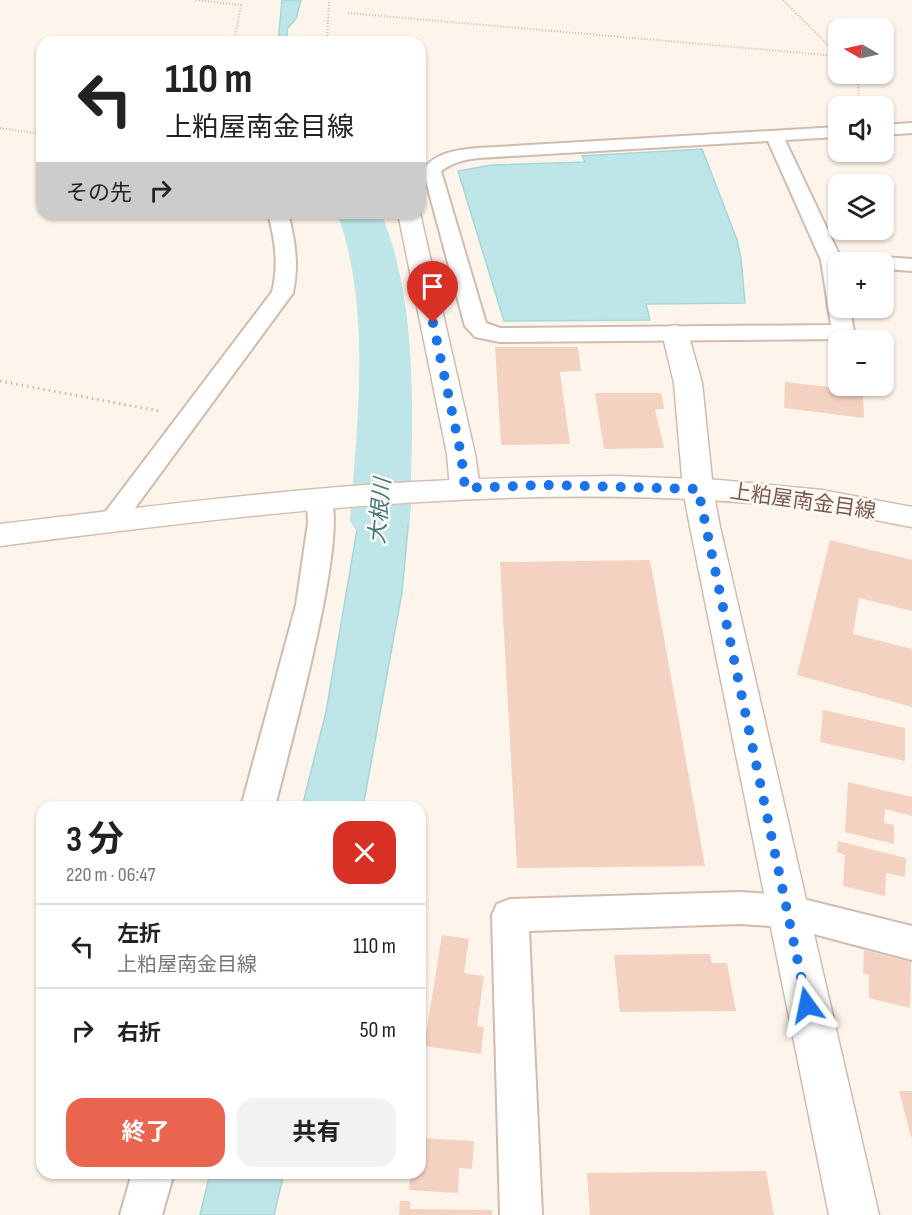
<!DOCTYPE html>
<html lang="ja">
<head>
<meta charset="utf-8">
<style>
	:root { --surface:#fff; --page:#f2f2f2; --text:#222; --muted:#767676; --line:#e0e0e0; --accent:#e9654f }
	body { margin:0; font-family:"Sofia Sans Condensed","Noto Sans JP",sans-serif; background:var(--page); color:var(--text); height:100vh; display:flex; flex-direction:column; font-size:22px; white-space:nowrap }
	* { box-sizing:border-box; margin:0 }
	p { font-size:20px; color:var(--muted) }
	.icon { flex:none; width:33px; height:33px; fill:none; stroke:currentColor; stroke-width:2; stroke-linecap:round; stroke-linejoin:round }
	.map { position:relative; flex:1; overflow:hidden }
	.sheet { position:absolute; left:36px; top:801px; width:390px; height:378px; display:flex; flex-direction:column; background:var(--surface); border-radius:18px; box-shadow:0 2px 4px #0004 }
	.sheet>* { flex:none }
	.top-card { position:absolute; left:36px; top:36px; width:390px; height:183px; border-radius:18px; box-shadow:0 2px 4px #0004; background:#fff; color:var(--text); overflow:hidden }
	.needle { width:39px; rotate:279deg }
	.fabs { position:absolute; left:828px; top:18px; display:grid; gap:12px }
	.fabs a { display:grid; place-items:center; width:66px; height:66px; border-radius:12px; background:var(--surface); box-shadow:0 2px 4px #0004; font-size:30px }
	.pin { position:absolute; display:grid; place-items:center; width:51px; height:51px; color:#fff; margin:-62px -26px; border-radius:50% 50% 50% 0; rotate:-45deg; box-shadow:0 0 6px #0007 }
	.pin .icon { rotate:45deg }
	.me { position:absolute; width:66px; margin:-33px; rotate:348deg; stroke-linejoin:round; filter:drop-shadow(0 0 4px #0008) }
	.turn { display:flex; align-items:center; gap:21px; height:126px; padding:0 30px; font-size:27px }
	.turn .icon { width:78px; height:78px; stroke-width:2.5 }
	.turn b { display:block; font-size:42px; line-height:51px }
	.then { display:flex; align-items:center; height:57px; padding:0 30px; background:#0003; gap:12px; font-size:22px }
	.round { display:grid; place-items:center; flex:none; width:63px; height:63px; border-radius:18px; background:var(--page) }
	.headline { display:flex; align-items:center; justify-content:space-between; height:102px; padding:0 30px }
	h1 { font-size:36px; font-weight:700; line-height:45px }
	.primary-button { display:flex; gap:12px; margin-top:auto; padding:12px 30px }
	.primary-button a { flex:1; height:69px; border-radius:18px; background:var(--accent); color:#fff; font-size:24px; font-weight:700; line-height:69px; text-align:center }
	.primary-button a+a { background:var(--page); color:var(--text) }
	ul { padding:0; list-style:none }
	li { display:flex; align-items:center; gap:18px; height:84px; padding:0 30px; border-top:2px solid var(--line) }
	li div { flex:1 }
	li b { display:block; font-size:22px }
	li em { font-style:normal }
	.map>svg:first-child { display:block }
</style>
</head>
<body>
<div class="map">
<svg width="912" height="1215" viewBox="0 0 912 1215">
	<rect width="100%" height="100%" fill="#fdf5eb"/>
	<g fill="#bee6e8" stroke="#a4d7db" stroke-width="1.5" fill-rule="evenodd">
		<path d="M282,0H301L296,19L287,29L288,42H278Z"/>
		<path d="M702,149L737,240L741,258L745,303L646,304L650,320L504,321L458,171L491,165L585,162L582,156Z"/>
		<path d="M357,213H376L398,302L402,384L406,407L410,465V506L402,592L363,807H302L326,712L358,524L362,477L357,449L365,409V323L353,252L345,217L356,215ZM363,225L372,226C379,246 377,270 387,288H384C376,273 365,240 353,230L354,227ZM381,347H384L380,387L382,392L396,399V413L399,428L396,432L389,433L380,430L373,377Z"/>
		<path d="M210,1173H284L274,1215H200Z"/>
	</g>
	<g fill="none" stroke-linecap="round" stroke-linejoin="round">
		<path fill="#bee6e8" fill-rule="evenodd" d="M337,213H381C420,306 412,422 410,521L401,535L380,541L359,535L350,521C357,423 372,307 337,213Z"/>
	</g>
	<g fill="#f4d2c2">
		<path d="M495,347H578L581,371L560,372L570,444L501,445Z"/>
		<path d="M785,382L863,391L864,418L784,408Z"/>
		<path d="M595,393H661L664,409H655L664,448L604,449Z"/>
		<path d="M830,540L912,560V611L859,598L853,634L912,649V707L797,675Z"/>
		<path d="M650,560L705,866L517,868L500,562Z"/>
		<path d="M823,710L905,728V761L820,742Z"/>
		<path d="M848,782L912,797V816L885,809L884,823L894,825V844L845,832Z"/>
		<path d="M838,841L906,858L905,877L886,873L885,896L843,886L845,855L837,852Z"/>
		<path d="M442,935L469,939L464,973L484,976L477,1026L484,1027L481,1054L424,1046Z"/>
		<path d="M864,950L911,962L910,1008L869,998V975L863,974Z"/>
		<path d="M710,954L712,963H727L736,1011L620,1012L614,955Z"/>
		<path d="M899,1091H912V1137H911Z"/>
		<path d="M420,1138L474,1141L472,1169L459,1168L458,1193L409,1190L410,1173H420Z"/>
		<path d="M766,1171L774,1215H590L587,1173Z"/>
		<path d="M400,1201H410V1209L492,1210V1215H399Z"/>
	</g>
	<g fill="none" stroke-linecap="round" stroke-linejoin="round">
		<defs>
			<g id="minor">
				<path d="M912,123V133L884,135V125Z"/>
				<path d="M838,127V137L785,140L839,254L912,259V271L884,269V262H838V308H850L854,332L851,337L843,339L500,342L475,337L465,326L423,170C435,152 458,150 478,148ZM768,141L821,260L831,325L500,328L486,323L441,171C453,162 464,160 478,158Z"/>
				<path d="M268,213H288C295,240 299,265 293,293L121,527L112,530L103,527L99,521L103,515L272,292C279,265 275,240 268,213Z"/>
				<path d="M320,490L329,493C352,529 287,756 275,807H241L296,605L308,523L307,499L311,493Z"/>
				<path d="M740,892L787,895L912,926V960L787,927L740,924L529,931L542,1215H500L492,915L497,904L510,899Z"/>
				<path d="M132,1173H174L162,1215H120Z"/>
			</g>
			<g id="tertiary">
				<path d="M398,213H420L475,454L480,488L476,495L465,498L454,495L450,488L447,454Z"/>
				<path d="M675,325L684,328L688,333L702,383L713,489L720,527L879,1215H829L690,527L683,489L674,383L662,333L666,328Z"/>
			</g>
			<path id="secondary" d="M616,476L719,480L822,490L912,507V527C882,522 852,514 822,510C547,477 272,511 0,546V524C137,508 274,490 412,482C480,478 548,477 616,476Z"/>
		</defs>
		<use href="#minor" stroke="#d1bbaf" stroke-width="4"/>
		<use href="#tertiary" stroke="#d1bbaf" stroke-width="3"/>
		<use href="#secondary" stroke="#d6beaf" stroke-width="3"/>
		<g stroke="#dab4a4" stroke-width="2" stroke-dasharray="1 2" stroke-linecap="butt">
			<path d="M196,0L241,5L234,42"/>
			<path d="M783,0L838,55"/>
			<path d="M348,13L838,56"/>
			<path d="M327,42L329,0"/>
			<path d="M852,74L858,81L859,106"/>
			<path d="M0,128L42,134"/>
		</g>
		<path stroke="#dab4a4" stroke-width="3" stroke-dasharray="1.5 4" stroke-linecap="butt" d="M0,381L159,411"/>
		<use href="#minor" fill="#fff" fill-rule="evenodd"/>
		<use href="#tertiary" fill="#fff" fill-rule="evenodd"/>
		<use href="#secondary" fill="#fff" fill-rule="evenodd"/>
	</g>
	<g fill="none" stroke-linecap="round" stroke-linejoin="round">
		<path stroke="#1a73e8" stroke-width="10" stroke-dasharray="0 18" d="M433,323L461,454L465,488L545,485L698,489L807,1005"/>
	</g>
	<g text-anchor="middle" stroke-width="5" stroke-linejoin="round" paint-order="stroke">
		<g font-size="21" fill="#7a594c" stroke="#fff9f3">
			<text transform="translate(803 501) rotate(8)" y="7">上粕屋南金目線</text>
		</g>
		<g font-size="22" font-style="italic" fill="#3f7a7f" stroke="#fff9f3">
			<text transform="translate(379 511) rotate(-85)" y="8">大根川</text>
		</g>
	</g>
</svg>
<div class="fabs">
<a><svg class="needle" viewBox="-14 -14 28 28"><path d="M0-13l5 13h-10z" fill="#e53935"/><path d="M0 13l5-13h-10z" fill="#767676"/></svg></a>
<a><svg class="icon" aria-label="sound" viewBox="0 0 24 24"><path d="M4 9h4l5-4v14l-5-4H4zM17 9q2 3 0 6"/></svg></a>
<a><svg class="icon" aria-label="layers" viewBox="0 0 24 24"><path d="M12 4l9 5-9 5-9-5zM3 14l9 5 9-5"/></svg></a>
<a>+</a>
<a>−</a>
</div>
<div class="pin" style="left:433px;top:323px;background:#d93025"><svg class="icon" aria-label="arrive" viewBox="0 0 24 24"><path d="M6 21V4h12l-3 4 3 4H6"/></svg></div>
<svg class="me" style="left:807px;top:1005px" viewBox="-20 -20 40 40"><path d="M0-17L14 15 0 8-14 15z" fill="#1a73e8" stroke="#fff" stroke-width="4"/></svg>
<div class="top-card">
<div class="turn"><svg class="icon" aria-label="left" viewBox="0 0 24 24"><path d="M17 20v-9H6M10 6l-5 5 5 5"/></svg><div><b>110 m</b>上粕屋南金目線</div></div>
<div class="then">その先<svg class="icon" aria-label="right" viewBox="0 0 24 24"><path d="M7 20v-9h11M14 6l5 5-5 5"/></svg></div>
</div>
<section class="sheet">
<div class="headline"><div><h1>3 分</h1><p>220 m · 06:47</p></div><a class="round" style="background:#d93025;color:#fff"><svg class="icon" aria-label="close" viewBox="0 0 24 24"><path d="M6 6l12 12M18 6L6 18"/></svg></a></div>
<ul>
<li><svg class="icon" aria-label="left" viewBox="0 0 24 24"><path d="M17 20v-9H6M10 6l-5 5 5 5"/></svg><div><b>左折</b><p>上粕屋南金目線</p></div><em>110 m</em></li>
<li><svg class="icon" aria-label="right" viewBox="0 0 24 24"><path d="M7 20v-9h11M14 6l5 5-5 5"/></svg><div><b>右折</b></div><em>50 m</em></li>
</ul>
<div class="primary-button"><a>終了</a><a>共有</a></div>
</section>
</div>
</body>
</html>
